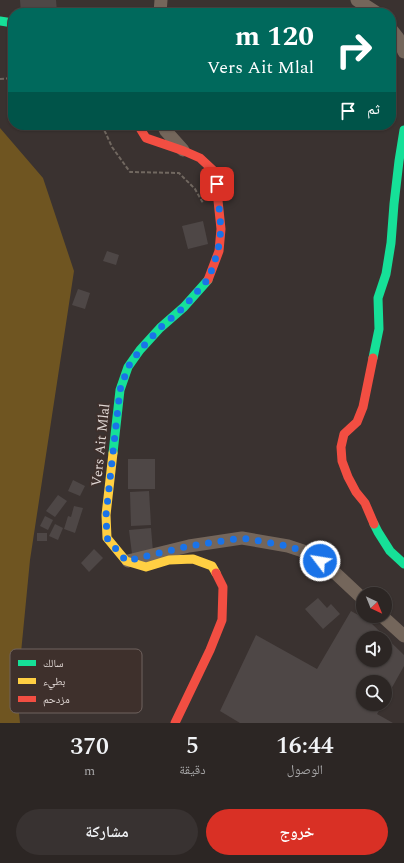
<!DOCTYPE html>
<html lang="ar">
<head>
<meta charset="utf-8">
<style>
	:root { --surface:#2c2624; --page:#383231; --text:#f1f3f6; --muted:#a6a5a6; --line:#484341; --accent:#d93025 }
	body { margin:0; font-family:Spectral,"Noto Naskh Arabic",serif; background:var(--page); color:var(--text); direction:rtl; height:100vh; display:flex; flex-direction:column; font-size:15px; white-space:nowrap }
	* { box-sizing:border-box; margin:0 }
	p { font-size:13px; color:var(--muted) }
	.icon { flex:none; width:22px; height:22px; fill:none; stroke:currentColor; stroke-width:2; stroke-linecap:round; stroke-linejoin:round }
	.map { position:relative; height:723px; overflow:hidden; direction:ltr }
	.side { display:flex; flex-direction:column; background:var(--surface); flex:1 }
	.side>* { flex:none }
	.hud { position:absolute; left:8px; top:8px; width:388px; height:122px; border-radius:16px; box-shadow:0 1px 3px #0004,0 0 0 1px var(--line); direction:rtl; background:#00695c; color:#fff; overflow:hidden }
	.needle { width:26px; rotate:137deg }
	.fabs { position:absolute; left:356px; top:587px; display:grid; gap:8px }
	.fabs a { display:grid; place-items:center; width:36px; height:36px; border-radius:50%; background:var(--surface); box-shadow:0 1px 3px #0004,0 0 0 1px var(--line); font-size:20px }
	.pin { position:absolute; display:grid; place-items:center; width:34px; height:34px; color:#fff; margin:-17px; border-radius:8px; box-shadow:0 2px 6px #0006 }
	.me { position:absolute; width:44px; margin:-22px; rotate:301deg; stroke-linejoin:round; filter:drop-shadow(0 0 3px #0008) }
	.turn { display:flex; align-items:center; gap:14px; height:84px; padding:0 16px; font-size:18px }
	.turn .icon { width:52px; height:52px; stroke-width:2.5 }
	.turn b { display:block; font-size:28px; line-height:34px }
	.then { display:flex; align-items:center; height:38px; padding:0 16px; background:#0003; gap:8px; font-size:15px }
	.eta { display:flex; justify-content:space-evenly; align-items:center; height:68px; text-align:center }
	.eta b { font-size:24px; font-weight:600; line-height:28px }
	.cta { display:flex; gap:8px; margin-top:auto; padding:8px 16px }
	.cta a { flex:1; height:46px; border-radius:24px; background:var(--accent); color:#fff; font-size:16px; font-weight:600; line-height:46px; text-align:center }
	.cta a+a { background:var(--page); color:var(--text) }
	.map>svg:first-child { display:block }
</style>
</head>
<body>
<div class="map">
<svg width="404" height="723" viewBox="0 0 404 723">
	<rect width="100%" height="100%" fill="#3a3230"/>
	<path fill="#6f5521" d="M0,128L43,178L74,271L30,560L17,694L20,723H0Z"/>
	<g fill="#4e4746" fill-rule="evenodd">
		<path d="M20,0H56L57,12L21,13Z"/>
		<path d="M203,221L208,244L188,249L182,226Z"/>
		<path d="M107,251L119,255L116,265L103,261Z"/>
		<path d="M78,289L90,293L85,309L72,305Z"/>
		<rect x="128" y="459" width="27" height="30"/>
		<path d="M73,480L85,486L80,496L68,491Z"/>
		<path d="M149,491L151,525L131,526L130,492Z"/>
		<path d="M58,495L67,501L55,517L46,511Z"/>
		<path d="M74,506L83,508L75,533L64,529L68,516L71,517Z"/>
		<path d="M45,516L53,520L48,530L40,526Z"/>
		<path d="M55,524L63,528L58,540L49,536Z"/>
		<path d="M151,528L153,552L132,554L129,530Z"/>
		<rect x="37" y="533" width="10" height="8"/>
		<path d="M94,549L103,558L89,572L81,563Z"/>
		<path d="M318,598L327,608L331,604L340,614L323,629L305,609Z"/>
		<path d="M351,611L369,621L404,655V666L385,700V682H363V704H383L377,714L393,723H240L220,711L256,635L317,669ZM363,638H385V660H363Z"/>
	</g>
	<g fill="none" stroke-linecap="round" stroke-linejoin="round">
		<g stroke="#716860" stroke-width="2" stroke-dasharray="4 2" stroke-linecap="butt">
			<path d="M0,79L13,78"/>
			<path d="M102,125L112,147L130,172L179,173L195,189L203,203"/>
		</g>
		<g stroke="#74665b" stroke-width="13">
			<path d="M357,0L377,13"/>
			<path d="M160,13L161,0"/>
			<path d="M391,29L398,38L404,52"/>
			<path d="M163,125L166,131L183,150"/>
			<path d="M128,561L189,546L242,538L288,546L309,553L332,570L363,599"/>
			<path d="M382,616L404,636"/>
		</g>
		<g stroke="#16e098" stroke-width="9">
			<path d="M0,21L13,23"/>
			<path d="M373,358L379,329L378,298L386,274L391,243L394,204L399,161L404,130"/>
			<path d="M113,453L120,390L128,367L140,350L160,328L184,307L208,280"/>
			<path d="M374,524L378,532L390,551L404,564"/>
		</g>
		<g stroke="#ffcf43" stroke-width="9">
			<path d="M95,13L110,12L111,13"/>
			<path d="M113,453L106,515L107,538L126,561L146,567L169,560L193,559L212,566L216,573"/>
		</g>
		<g stroke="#f24e42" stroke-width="9">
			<path d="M138,125L146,138L184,151L200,158L215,172L221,229L219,251L208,280"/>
			<path d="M373,358L363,407L357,422L344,434L341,447L342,461L348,477L356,492L365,503L374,524"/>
			<path d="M175,723L210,650L222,620L223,587L216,573"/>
		</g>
	</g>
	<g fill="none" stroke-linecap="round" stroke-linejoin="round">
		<path stroke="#1a73e8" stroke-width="7" stroke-dasharray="0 12.6" d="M217,184L221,229L218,251L209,278L184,307L160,328L140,350L128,367L120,390L106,515L107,538L126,561L189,546L242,538L288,546L308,553L320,561"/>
	</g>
	<g text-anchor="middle" stroke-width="4" stroke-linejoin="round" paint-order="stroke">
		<g font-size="14" fill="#e0d7d4" stroke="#3e302c">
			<text transform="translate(100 445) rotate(-84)" y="5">Vers Ait Mlal</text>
		</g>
	</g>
	<rect x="10" y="649" width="132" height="64" rx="6" fill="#3e302c" stroke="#6f625e" stroke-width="1"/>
	<rect x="18" y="660" width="18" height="6" fill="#16e098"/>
	<rect x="18" y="678" width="18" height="6" fill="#ffcf43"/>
	<rect x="18" y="696" width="18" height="6" fill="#f24e42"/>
	<g font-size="11" fill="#e0d7d4">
		<text x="43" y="667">سالك</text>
		<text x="43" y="685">بطيء</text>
		<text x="43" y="703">مزدحم</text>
	</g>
</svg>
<div class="fabs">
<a><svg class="needle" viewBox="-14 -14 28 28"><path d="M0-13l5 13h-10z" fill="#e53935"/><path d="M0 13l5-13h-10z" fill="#a6a5a6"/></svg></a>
<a><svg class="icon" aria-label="sound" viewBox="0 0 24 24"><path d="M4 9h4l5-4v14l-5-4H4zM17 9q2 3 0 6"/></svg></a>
<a><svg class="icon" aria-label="search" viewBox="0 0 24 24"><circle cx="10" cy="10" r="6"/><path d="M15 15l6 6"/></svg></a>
</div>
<div class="pin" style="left:217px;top:184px;background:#d93025"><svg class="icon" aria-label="arrive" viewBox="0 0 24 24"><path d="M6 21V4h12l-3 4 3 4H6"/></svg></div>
<svg class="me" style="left:320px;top:561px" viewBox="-20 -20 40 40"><circle r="17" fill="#1a73e8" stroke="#fff" stroke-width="3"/><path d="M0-11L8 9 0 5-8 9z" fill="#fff"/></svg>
<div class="hud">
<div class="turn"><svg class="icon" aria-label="right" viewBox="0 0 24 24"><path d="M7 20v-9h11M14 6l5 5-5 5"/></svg><div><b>120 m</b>Vers Ait Mlal</div></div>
<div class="then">ثم<svg class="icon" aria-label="arrive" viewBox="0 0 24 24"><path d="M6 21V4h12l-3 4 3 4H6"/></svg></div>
</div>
</div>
<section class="side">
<div class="eta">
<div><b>16:44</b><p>الوصول</p></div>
<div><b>5</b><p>دقيقة</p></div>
<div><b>370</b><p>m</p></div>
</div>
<div class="cta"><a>خروج</a><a>مشاركة</a></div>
</section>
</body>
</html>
